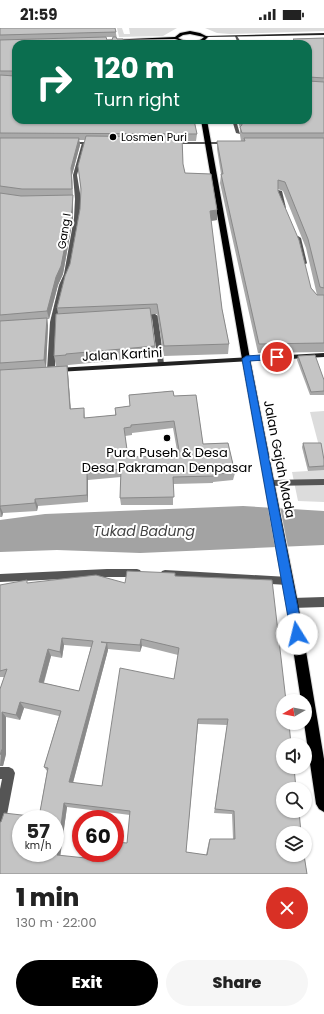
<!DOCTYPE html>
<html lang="en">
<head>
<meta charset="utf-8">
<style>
	:root { --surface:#fff; --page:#f6f6f6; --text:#222; --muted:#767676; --accent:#000 }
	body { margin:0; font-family:Poppins,sans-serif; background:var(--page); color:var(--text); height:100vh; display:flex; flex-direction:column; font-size:15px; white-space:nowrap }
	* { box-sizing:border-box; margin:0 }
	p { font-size:13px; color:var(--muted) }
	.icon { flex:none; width:22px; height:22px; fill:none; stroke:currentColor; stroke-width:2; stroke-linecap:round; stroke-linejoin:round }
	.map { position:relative; height:846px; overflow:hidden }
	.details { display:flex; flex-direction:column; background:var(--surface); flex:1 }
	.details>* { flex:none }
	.guide { position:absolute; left:12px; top:12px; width:300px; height:84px; border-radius:12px; box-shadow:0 1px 3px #0004; background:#0b6e4f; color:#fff; overflow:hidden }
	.needle { width:26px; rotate:261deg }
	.fabs { position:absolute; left:276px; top:666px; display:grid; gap:8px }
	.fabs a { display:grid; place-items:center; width:36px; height:36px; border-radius:50%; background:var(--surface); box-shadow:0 1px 3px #0004; font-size:20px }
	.speed { position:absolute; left:12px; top:782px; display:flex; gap:8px; font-size:20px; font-weight:700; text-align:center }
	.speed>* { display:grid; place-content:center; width:52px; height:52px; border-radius:50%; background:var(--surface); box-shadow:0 1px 3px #0004; line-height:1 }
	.speed small { font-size:10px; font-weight:400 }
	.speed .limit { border:6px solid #d22; background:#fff; color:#111 }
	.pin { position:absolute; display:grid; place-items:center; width:34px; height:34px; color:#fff; margin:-17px; border:2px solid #fff; border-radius:50%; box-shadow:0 1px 4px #0007 }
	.me { position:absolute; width:44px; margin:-22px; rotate:351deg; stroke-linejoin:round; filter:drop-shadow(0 0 3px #0008) }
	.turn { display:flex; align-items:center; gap:14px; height:84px; padding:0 16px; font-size:18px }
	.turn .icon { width:52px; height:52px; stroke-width:2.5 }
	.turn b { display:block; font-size:28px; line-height:34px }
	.round { display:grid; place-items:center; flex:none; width:42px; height:42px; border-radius:21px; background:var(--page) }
	.headline { display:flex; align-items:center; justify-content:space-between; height:68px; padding:0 16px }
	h1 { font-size:24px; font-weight:800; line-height:30px }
	.primary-button { display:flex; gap:8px; margin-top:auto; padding:8px 16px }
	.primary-button a { flex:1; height:46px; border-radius:24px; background:var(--accent); color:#fff; font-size:16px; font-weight:800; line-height:46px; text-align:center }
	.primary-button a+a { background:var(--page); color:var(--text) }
	.status { display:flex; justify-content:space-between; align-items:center; height:28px; padding:0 20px; background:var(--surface); direction:ltr }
	.status svg { height:11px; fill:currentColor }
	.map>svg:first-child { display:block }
</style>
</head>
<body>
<div class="status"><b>21:59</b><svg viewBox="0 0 49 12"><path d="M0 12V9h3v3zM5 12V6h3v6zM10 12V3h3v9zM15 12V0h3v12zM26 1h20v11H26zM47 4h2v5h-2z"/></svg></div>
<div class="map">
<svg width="324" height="846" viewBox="0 0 324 846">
	<rect width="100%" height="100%" fill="#fff"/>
	<g fill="#dcdcdc">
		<path d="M117,0H122L124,6H130L129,0H177L163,8L119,9Z"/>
		<path d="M205,0H324V3L230,6L217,5Z"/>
		<path d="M324,383V474L298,473L292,444L308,443L302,419L319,418L310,384Z"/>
	</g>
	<path fill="#a3a3a3" d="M243,478L324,483V517L140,525L57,522L0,524V492L45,486Z"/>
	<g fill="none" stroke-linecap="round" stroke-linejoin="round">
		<defs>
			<g id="primary">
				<path d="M190,3L200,5L208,9L202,15L192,16L175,11L107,12L175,9L180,5ZM190,6L204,9C197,16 186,14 178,10L183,7Z"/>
				<path d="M201,92H207L250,331L298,575L324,731V784L319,781L316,776L304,695L305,673H301L286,575L242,331Z"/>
			</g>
		</defs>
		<use href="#primary" stroke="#dbdbdb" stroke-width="2"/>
		<g fill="#555" fill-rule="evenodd">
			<path d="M235,8H237L242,16H238Z"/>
			<path d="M232,92H236L240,106L236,105Z"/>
			<path d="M324,451V457L269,458L266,457L265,455L266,453L269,452Z"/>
			<path d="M324,569V579L292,580L289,578L287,575L289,572L292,570Z"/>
		</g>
		<g fill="#555" fill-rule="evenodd">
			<path d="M84,114L86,115L77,147L81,171L80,190L70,246L65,257L56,294L55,342L51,344L47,342L50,294L59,257L64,246L74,190L75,171L73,147L82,115Z"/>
			<path d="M278,162L282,163L286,180L281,179Z"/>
			<path d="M298,208L301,210L307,235L306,236L301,235L295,210Z"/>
			<path d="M155,286L158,288L164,336L161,338L158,336L152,290L141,291L138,289L141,287Z"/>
			<path d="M107,541H137L140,542L142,545L140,548L137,549H107L0,554V546Z"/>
			<path d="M165,542L288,549L291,550L293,553L291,556L288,557L165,550L162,549L160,546L162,543Z"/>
			<path d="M0,739H9L13,741L15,745L6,792L4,796L0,798V761L2,751H0Z"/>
		</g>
		<g fill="#555" fill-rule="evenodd">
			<path d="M69,114H95L97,115L95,116H67V115Z"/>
			<path d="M173,114H227L229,115L227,116H171V115Z"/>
		</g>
		<g fill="#222" fill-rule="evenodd">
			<path d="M324,5V7L204,9L206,8Z"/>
			<path d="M324,325V329L57,344L53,342L57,340Z"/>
		</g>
		<use href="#primary" fill="#000" fill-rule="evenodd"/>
	</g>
	<g fill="#a9a9a9" fill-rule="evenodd">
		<path d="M0,0H115L117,11H123V14L169,13V16H16V92H194L197,106L196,113H182L183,136L185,145L211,146L217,182V192L211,193L222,281L229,316L228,326L164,328L157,286H151L155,318L156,329L68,337V339H67L68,346L71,381L84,380L85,390L115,387V380L130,378L129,367L173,363L174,368L196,367L203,416L228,415L235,445L233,452L213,454V455L173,456V477H121L120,470L121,449L88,452V474L38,478L37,483L3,485L2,489H0ZM106,9H113L112,12H107ZM79,112H85L78,138L81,164L80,181L70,236L65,248L57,280L58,286H56L54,328L56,338L46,339L48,298L47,291H49L58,257L63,246L73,190V168L72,147L80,117ZM173,400L178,428L128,429L125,408L132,407V405Z"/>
		<path d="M324,10V324L258,325L220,155L221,146L217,121V113H241L240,107V101L238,92H308L250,15L251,14L293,13V11ZM278,161L283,163L306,220L317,267L311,260L278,163Z"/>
		<path d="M298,328L324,352V367H310L297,332Z"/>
		<path d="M303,415L324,432V442L308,443L302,419Z"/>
		<path d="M175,548L301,805L307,846H0L39,789L47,743L44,739L59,688L24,680L20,692L6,689V726L3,738L0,661L4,649H0V557L28,555H125ZM64,617L91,619L79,663L44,655L51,628L62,630ZM142,618L178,627L174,651L102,758L73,755L108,622V621L140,624ZM198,696L227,697L214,785L232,786L233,811H210L209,813L206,827L186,824ZM67,779L130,787L127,815L105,832L60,828Z"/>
	</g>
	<g fill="#898989">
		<path d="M79,110L80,117L72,147L73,168L71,140Z"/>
		<path d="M73,167V190L63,246L58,257L49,291L47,283Z"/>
		<path d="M217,182V192L209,193L210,183Z"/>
		<path d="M47,290L48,298L46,340L44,332Z"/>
		<path d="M67,338L68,346L71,389L70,381Z"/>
		<path d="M87,445L88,452V474L87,467Z"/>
		<path d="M35,471L38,478L37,483L35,475Z"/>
		<path d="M0,478L3,485L2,489L0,482Z"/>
		<path d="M62,610L64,617L62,630L60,624Z"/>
		<path d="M141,611L142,618L140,624V617Z"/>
		<path d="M107,615L108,622L72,758L69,754Z"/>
		<path d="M48,621L51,628L42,660L39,654Z"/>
		<path d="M20,674L24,680L20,692L16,687Z"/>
		<path d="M2,684L6,689V726L3,738H0Z"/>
		<path d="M64,775L67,779L60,830L57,827Z"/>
	</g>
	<g fill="#c4c4c4" stroke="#898989" fill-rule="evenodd">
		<path d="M0,0H115L116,4L0,7Z"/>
		<path d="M106,9L107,12H112L113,9H116L117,11H123V14L169,13V16H16V46L15,43H0V12Z"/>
		<path d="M324,10V50L309,49L308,53L324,54V105H242L240,99L242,97L241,92H308V16H227L251,15V14L295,13L293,11Z"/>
		<path d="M0,47L15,48L16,47V92H194L197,106L0,105Z"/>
		<path d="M86,108L182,109L183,136L185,145L211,146L217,182L210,183L222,281L229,316L164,318L157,276L57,280L65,248L70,236L80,181L81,161L78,138Z"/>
		<path d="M0,110H79L71,140L72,161H22L0,158Z"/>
		<path d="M244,110H324V260L320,259L308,211L285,154L278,152V163L299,212L311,260L317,267H324V315L259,316L221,146H223L217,113H245Z"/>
		<path d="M0,165L21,168L73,167L72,182L61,238L56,249L47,283L0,287Z"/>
		<path d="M150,280L155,318L66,326V327L54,328L56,286Z"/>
		<path d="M47,290L44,332L0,335V293Z"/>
		<path d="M315,327L324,352V363L311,364L298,328Z"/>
		<path d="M67,338L70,381L84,380V390L116,387L115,380L130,378L129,367L173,363L174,368L196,367L203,416L228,415L235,445L214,446V448L173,449L174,469L120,470L121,441L87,445V467L35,471V475L0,478V479V342ZM174,393L180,428L128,429L124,400L131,399V397Z"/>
		<path d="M303,415H321L324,432V438L309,439Z"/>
		<path d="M127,543L175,545V548L272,552L286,673H283V695H289L291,717H283V739H294L296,761H283V783H299L301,805H283V827H304L307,846H0V794H1L4,785L39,789L48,740L44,739L61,683L20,674L16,687L2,684V721L0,727V661L7,641L0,643V557L27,552V555L96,547L125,555ZM62,610L93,613L79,663L39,654L48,621L60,624ZM141,611L179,620L174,651L120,640L102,758L69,754L107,615L101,614L140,617ZM198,691H228L215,781L234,783L235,811H210L207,827L186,824ZM64,775L130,783L127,815L115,814V825H106L105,832L57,827ZM21,791H55V825H21Z"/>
	</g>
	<path fill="#1a73e8" stroke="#114b97" d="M277,326L281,329L280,331L250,333L303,606L301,610L297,611L293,610L291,606L242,331L246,328Z"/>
	<g fill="#000" stroke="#fff" stroke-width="1.5">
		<circle cx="113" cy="109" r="4"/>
		<circle cx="167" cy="410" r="4"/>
	</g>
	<g text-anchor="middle" stroke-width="4" stroke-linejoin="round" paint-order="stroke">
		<g font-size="11" fill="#000" stroke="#fff" text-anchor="start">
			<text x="121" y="113">Losmen Puri</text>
		</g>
		<g font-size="11" fill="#000" stroke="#fff">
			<text transform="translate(64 203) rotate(-81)" y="4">Gang I</text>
		</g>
		<g font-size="13" fill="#000" stroke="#fff">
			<text transform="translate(122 326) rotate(-3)" y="5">Jalan Kartini</text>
			<text transform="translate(280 431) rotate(79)" y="5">Jalan Gajah Mada</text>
		</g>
		<g font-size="13" fill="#000" stroke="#fff">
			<text x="167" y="429">Pura Puseh &amp; Desa<tspan x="167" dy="15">Desa Pakraman Denpasar</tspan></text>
		</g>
		<g font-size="14" font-style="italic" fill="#444" stroke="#fff">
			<text x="144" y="508">Tukad Badung</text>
		</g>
	</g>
</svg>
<div class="fabs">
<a><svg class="needle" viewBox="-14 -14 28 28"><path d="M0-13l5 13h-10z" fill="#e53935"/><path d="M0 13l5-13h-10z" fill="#767676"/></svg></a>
<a><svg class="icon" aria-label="sound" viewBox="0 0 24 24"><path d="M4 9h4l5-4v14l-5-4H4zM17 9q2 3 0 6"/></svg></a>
<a><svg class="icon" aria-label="search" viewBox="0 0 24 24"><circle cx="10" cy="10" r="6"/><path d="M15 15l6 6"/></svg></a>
<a><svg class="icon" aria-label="layers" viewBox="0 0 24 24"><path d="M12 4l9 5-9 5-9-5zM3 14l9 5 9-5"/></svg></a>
</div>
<div class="speed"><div>57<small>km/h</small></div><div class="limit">60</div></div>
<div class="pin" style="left:277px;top:329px;background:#d93025"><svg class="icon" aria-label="arrive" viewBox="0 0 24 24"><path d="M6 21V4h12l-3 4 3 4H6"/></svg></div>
<svg class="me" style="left:297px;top:606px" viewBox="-20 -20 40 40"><circle r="19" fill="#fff"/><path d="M0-13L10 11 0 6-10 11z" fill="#1a73e8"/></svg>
<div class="guide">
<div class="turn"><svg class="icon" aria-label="right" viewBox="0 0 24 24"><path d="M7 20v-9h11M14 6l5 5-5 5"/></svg><div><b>120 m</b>Turn right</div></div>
</div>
</div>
<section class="details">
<div class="headline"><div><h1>1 min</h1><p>130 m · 22:00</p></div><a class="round" style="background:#d93025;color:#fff"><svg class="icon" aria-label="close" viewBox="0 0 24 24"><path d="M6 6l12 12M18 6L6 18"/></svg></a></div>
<div class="primary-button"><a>Exit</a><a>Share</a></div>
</section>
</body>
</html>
